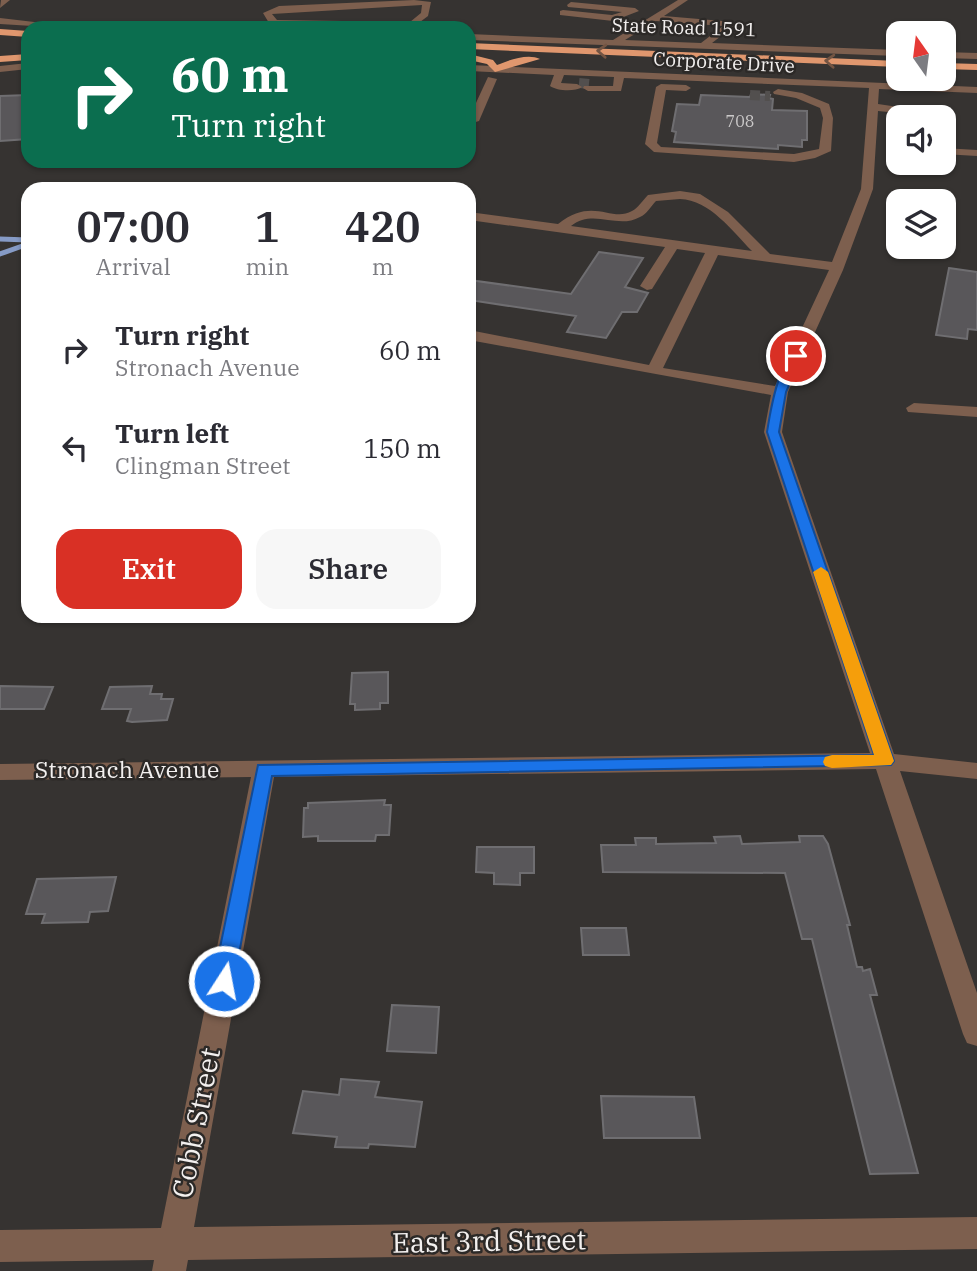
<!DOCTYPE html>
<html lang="en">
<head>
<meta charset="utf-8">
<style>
	:root { --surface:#fff; --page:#f7f7f7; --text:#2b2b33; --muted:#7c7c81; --accent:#d93025 }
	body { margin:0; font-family:"IBM Plex Serif",serif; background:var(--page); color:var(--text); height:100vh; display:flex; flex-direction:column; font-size:26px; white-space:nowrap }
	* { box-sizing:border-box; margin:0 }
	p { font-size:23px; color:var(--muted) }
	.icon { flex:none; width:38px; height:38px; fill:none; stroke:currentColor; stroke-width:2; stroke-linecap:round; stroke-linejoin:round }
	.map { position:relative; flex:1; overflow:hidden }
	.details { position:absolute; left:21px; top:182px; width:455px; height:441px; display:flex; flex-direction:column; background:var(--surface); border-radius:21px; box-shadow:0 2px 5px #0004 }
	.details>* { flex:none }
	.guide { position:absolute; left:21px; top:21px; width:455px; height:147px; border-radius:21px; box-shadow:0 2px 5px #0004; background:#0b6e4f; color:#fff; overflow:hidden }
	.needle { width:46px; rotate:346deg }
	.controls { position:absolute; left:886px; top:21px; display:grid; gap:14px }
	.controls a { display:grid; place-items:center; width:70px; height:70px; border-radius:14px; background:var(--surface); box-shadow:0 2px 5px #0004; font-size:35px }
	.pin { position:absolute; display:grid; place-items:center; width:60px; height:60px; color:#fff; margin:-30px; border:4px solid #fff; border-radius:50%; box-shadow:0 2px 7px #0007 }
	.me { position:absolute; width:77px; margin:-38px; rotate:11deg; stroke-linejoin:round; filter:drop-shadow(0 0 5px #0008) }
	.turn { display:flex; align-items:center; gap:24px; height:147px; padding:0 35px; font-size:32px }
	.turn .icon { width:91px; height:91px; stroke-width:2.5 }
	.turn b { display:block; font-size:49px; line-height:60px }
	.eta { display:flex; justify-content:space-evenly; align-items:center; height:119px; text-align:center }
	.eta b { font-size:42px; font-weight:600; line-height:49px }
	.action { display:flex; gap:14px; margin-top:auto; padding:14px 35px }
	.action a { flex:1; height:80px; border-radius:21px; background:var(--accent); color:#fff; font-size:28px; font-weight:600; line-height:80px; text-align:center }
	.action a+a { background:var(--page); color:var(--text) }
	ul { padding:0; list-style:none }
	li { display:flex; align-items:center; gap:21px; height:98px; padding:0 35px }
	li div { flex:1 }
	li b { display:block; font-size:26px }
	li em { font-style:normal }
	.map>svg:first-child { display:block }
</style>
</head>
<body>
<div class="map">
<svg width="977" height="1271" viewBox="0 0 977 1271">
	<rect width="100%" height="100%" fill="#363331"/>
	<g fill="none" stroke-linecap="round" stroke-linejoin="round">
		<g stroke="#869bc6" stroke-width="5">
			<path d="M0,239L28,240"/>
			<path d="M0,254L28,244"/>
		</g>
	</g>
	<g fill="#59575a" stroke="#6f6e71" stroke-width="2">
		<path d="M751,94L770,95L769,98L773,99L772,110L807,111V140H802V147L778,145V149L674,142L676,132L672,131L677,104L699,105L701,95L750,97Z"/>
		<path d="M28,95V139L0,141V96Z"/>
		<path d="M599,252L643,258L625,287L648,293L637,312H622L606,338L567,332L576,316L469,300V280L571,294Z"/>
		<path d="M949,268L977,272V330L968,329L967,339L936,335Z"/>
		<path d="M388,672V703H380V709L355,710V704H350L352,673Z"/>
		<path d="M0,686L53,687L44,709H0Z"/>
		<path d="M152,686L150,694H162L161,699H173L167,720L132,722L127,721L131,709H102L110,687Z"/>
		<path d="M385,800L384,805H391L389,835H376L375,841H318V836L303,837L304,808H308V803Z"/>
		<path d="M740,836L742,844L800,842L799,836H823L828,844L850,925H847L857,967H862L863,971L870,969L877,995H870L918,1173L870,1174L812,939H802L785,873L603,872L601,845H636L635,838H656V844L716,843L714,837Z"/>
		<path d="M477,847H534V873H520V885L494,884V873L476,872Z"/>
		<path d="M116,877L108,911L90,912L88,922L42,923L45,914H26L37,879Z"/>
		<path d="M581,928H626L629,955H583Z"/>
		<path d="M392,1005L439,1007L436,1053L387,1051Z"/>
		<path d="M341,1079L379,1082L375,1097L422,1102L415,1147L369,1144L368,1148L335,1147L337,1137L293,1133L303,1091L339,1095Z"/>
		<path d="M601,1096L694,1097L700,1138H604Z"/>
	</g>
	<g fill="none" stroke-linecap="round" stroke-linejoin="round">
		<g stroke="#524f4e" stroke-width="10" stroke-dasharray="10 5" stroke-linecap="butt">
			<path d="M579,83L589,84"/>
			<path d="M750,95L770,96"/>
		</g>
		<g fill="#7d5f4e" fill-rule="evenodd">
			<path d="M10,0L0,8L1,0Z"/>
			<path d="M414,0L431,2L428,16L412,28L277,26L265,28L269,23L263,13L279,6ZM422,5L421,13L410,22L277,20L272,14Z"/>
			<path d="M678,0H688L664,16L734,22V26L712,43L898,50V56L469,40V34L613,40ZM656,21L723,26L701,43L625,40Z"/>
			<path d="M571,2L635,8L639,11L613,21L560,15V11L563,10L612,15L622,12L568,7L567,5Z"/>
			<path d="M0,18L60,25L65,28L0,24Z"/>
			<path d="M943,52L977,53V59L943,58Z"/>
			<path d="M28,63V69L0,72V66Z"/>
			<path d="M469,65L977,87V93L879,89L878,104L905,108L913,117H902L898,113L878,111L873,189L843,270L788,392L782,432L894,754L977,763V779L900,771L977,993V1046L967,1043L963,1034L876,769L274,777L194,1227L977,1217V1249L188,1260L186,1271H152L154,1260L0,1262V1230L161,1228L251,777L0,780V764L870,753L764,432L771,395L469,340V330L649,365L705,253L677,249L652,289L647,290L640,286L665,247L469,220V212L558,224C593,196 611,223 632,211C638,208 643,200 648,195L680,191L700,194L728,212L770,254L832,262L861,189L869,88L624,78L621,91H588L583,88L584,86H613L614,77L564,75L561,83L577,84L582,87C575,92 557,91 550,86L554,75L469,71ZM680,199C710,200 732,231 752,251L571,226C594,208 617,230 640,217C647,214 651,206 656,201ZM718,255L829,270L775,386L663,368Z"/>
			<path d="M488,77L497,79L479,121L469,124V118Z"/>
			<path d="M661,84L686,85L691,88L686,91L666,90L657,143L661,147L794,154L819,149L823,118L820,108L796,98L774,94L773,92L778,89L802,93L829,104L833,118L831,151L815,158L794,162L654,152L645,144L656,87Z"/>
			<path d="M943,148L977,150V156L943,154Z"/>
			<path d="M914,403L977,407V417L908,412L906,408Z"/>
		</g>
		<g fill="#e0976e" fill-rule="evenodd">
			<path d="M0,29L28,31V37L0,35Z"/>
			<path d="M469,43L898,61V67L469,49Z"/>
			<path d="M28,54V60L0,62V56Z"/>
			<path d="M469,54L493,60L497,65C509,60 528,53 540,59L495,72L487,64L469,60Z"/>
			<path d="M943,63L977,64V70L943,69Z"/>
		</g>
	</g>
	<defs><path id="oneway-chevron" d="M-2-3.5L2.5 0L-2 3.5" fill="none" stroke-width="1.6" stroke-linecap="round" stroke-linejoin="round" transform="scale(1.75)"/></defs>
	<g stroke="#745543">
		<use href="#oneway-chevron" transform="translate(602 51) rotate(-177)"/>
		<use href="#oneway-chevron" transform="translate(830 61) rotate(-177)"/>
	</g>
	<path fill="#1a73e8" stroke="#114b97" stroke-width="2" d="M796,353L802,356L786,392L779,432L894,761L891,765L272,776L234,981L231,987L224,990L216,987L213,981L258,765L874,755L767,432C770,413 778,361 796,353Z"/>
	<path fill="#f59e0b" d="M821,567L828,572L894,761L891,765L832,768L825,766L823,762L825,757L832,755H874L813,572Z"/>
	<g text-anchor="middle" stroke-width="5" stroke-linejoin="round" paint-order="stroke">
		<g font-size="16" fill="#cccaca">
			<text x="740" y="127">708</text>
		</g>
		<g font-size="19" fill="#f3f0ef" stroke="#2c2927">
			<text transform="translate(684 27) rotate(2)" y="7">State Road 1591</text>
			<text transform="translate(724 62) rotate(3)" y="7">Corporate Drive</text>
		</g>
		<g font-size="23" fill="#f3f0ef" stroke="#2c2927">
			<text x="127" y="778">Stronach Avenue</text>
		</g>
		<g font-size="28" fill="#f3f0ef" stroke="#2c2927">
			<text transform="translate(196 1123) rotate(-79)" y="10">Cobb Street</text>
			<text transform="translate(489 1241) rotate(-1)" y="10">East 3rd Street</text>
		</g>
	</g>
</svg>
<div class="controls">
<a><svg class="needle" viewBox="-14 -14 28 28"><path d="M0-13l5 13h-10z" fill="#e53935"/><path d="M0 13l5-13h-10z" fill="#7c7c81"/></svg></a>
<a><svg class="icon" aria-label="sound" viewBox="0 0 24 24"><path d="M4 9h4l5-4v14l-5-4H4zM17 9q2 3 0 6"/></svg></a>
<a><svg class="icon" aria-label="layers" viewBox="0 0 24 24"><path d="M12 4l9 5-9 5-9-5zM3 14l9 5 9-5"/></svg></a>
</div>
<div class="pin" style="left:796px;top:356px;background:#d93025"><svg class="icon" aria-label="arrive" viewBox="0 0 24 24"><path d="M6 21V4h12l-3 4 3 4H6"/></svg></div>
<svg class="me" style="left:224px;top:981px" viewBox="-20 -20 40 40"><circle r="17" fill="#1a73e8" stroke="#fff" stroke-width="3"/><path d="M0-11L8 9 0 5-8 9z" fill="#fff"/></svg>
<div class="guide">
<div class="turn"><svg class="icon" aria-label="right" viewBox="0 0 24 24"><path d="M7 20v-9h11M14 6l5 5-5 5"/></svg><div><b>60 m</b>Turn right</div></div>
</div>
<section class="details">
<div class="eta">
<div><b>07:00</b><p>Arrival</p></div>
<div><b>1</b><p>min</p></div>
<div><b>420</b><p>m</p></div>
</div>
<ul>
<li><svg class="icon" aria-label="right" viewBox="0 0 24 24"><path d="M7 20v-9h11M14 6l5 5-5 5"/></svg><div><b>Turn right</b><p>Stronach Avenue</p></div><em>60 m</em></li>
<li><svg class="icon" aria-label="left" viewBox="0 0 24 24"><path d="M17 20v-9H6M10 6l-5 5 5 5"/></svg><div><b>Turn left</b><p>Clingman Street</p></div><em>150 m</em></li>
</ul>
<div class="action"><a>Exit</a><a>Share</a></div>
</section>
</div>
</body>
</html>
